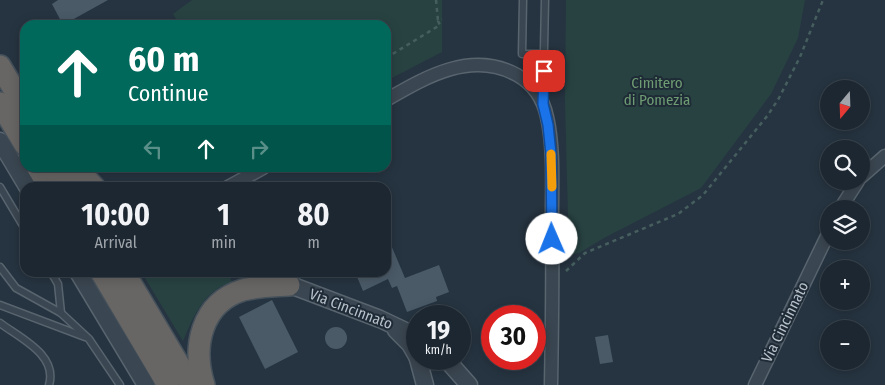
<!DOCTYPE html>
<html lang="en">
<head>
<meta charset="utf-8">
<style>
	:root { --surface:#1c2731; --page:#29333d; --text:#f1f3f6; --muted:#a0a5ab; --line:#3a444d }
	body { margin:0; font-family:"Fira Sans Condensed",sans-serif; background:var(--page); color:var(--text); height:100vh; display:flex; flex-direction:column; font-size:19px; white-space:nowrap }
	* { box-sizing:border-box; margin:0 }
	p { font-size:16px; color:var(--muted) }
	.icon { flex:none; width:28px; height:28px; fill:none; stroke:currentColor; stroke-width:2; stroke-linecap:round; stroke-linejoin:round }
	.map { position:relative; flex:1; overflow:hidden }
	.panel { position:absolute; left:20px; top:182px; width:371px; height:95px; display:flex; flex-direction:column; background:var(--surface); border-radius:15px; box-shadow:0 2px 12px #0003,0 0 0 1px var(--line) }
	.panel>* { flex:none }
	.top-card { position:absolute; left:20px; top:20px; width:371px; height:152px; border-radius:15px; box-shadow:0 2px 12px #0003,0 0 0 1px var(--line); background:#00695c; color:#fff; overflow:hidden }
	.needle { width:32px; rotate:199deg }
	.tools { position:absolute; left:820px; top:80px; display:grid; gap:10px }
	.tools a { display:grid; place-items:center; width:50px; height:50px; border-radius:50%; background:var(--surface); box-shadow:0 2px 12px #0003,0 0 0 1px var(--line); font-size:25px }
	.speed { position:absolute; left:406px; top:305px; display:flex; gap:10px; font-size:25px; font-weight:700; text-align:center }
	.speed>* { display:grid; place-content:center; width:65px; height:65px; border-radius:50%; background:var(--surface); box-shadow:0 2px 12px #0003,0 0 0 1px var(--line); line-height:1 }
	.speed small { font-size:12px; font-weight:400 }
	.speed .limit { border:8px solid #d22; background:#fff; color:#111 }
	.pin { position:absolute; display:grid; place-items:center; width:42px; height:42px; color:#fff; margin:-21px; border-radius:10px; box-shadow:0 2px 8px #0006 }
	.me { position:absolute; width:55px; margin:-28px; rotate:359deg; stroke-linejoin:round; filter:drop-shadow(0 0 4px #0008) }
	.turn { display:flex; align-items:center; gap:18px; height:105px; padding:0 25px; font-size:22px }
	.turn .icon { width:65px; height:65px; stroke-width:2.5 }
	.turn b { display:block; font-size:35px; line-height:42px }
	.lanes { display:flex; align-items:center; height:48px; padding:0 25px; background:#0003; justify-content:center; gap:25px; direction:ltr }
	.lanes .off { opacity:.35 }
	.eta { display:flex; justify-content:space-evenly; align-items:center; height:85px; text-align:center }
	.eta b { font-size:30px; font-weight:700; line-height:35px }
	.map>svg:first-child { display:block }
</style>
</head>
<body>
<div class="map">
<svg width="885" height="385" viewBox="0 0 885 385">
	<rect width="100%" height="100%" fill="#263441"/>
	<g fill="#284242">
		<path d="M192,0H442V52L386,81V25H180L173,14Z"/>
		<path d="M566,0H805L798,38L771,94L701,188L604,238L579,253L569,255L565,100Z"/>
		<path d="M142,273H228L232,282C204,290 193,317 183,341Z"/>
	</g>
	<g fill="#4a5a67">
		<path d="M58,0H108L63,25L52,4Z"/>
		<path d="M386,233L405,278L439,265L449,292L436,297L437,301L407,312L397,286L392,288L388,279L363,291L355,272H386Z"/>
		<path d="M272,300L298,352L265,369L239,317Z"/>
		<circle cx="336" cy="338" r="11"/>
		<path d="M608,335L613,362L600,364L595,337Z"/>
	</g>
	<g fill="none" stroke-linecap="round" stroke-linejoin="round">
		<defs>
			<g id="service">
				<path d="M523,0L522,54H544"/>
				<path d="M543,98L545,0"/>
				<path d="M0,187L25,229"/>
				<path d="M0,267L16,288L61,313L89,339L120,385"/>
				<path d="M51,272L58,284L61,313"/>
				<path d="M0,305L85,337"/>
				<path d="M0,323C20,338 58,355 49,385"/>
			</g>
			<g id="minor">
				<path d="M386,100C426,77 471,50 517,75C533,84 543,98 547,117C554,148 552,182 552,215C553,272 552,328 551,385"/>
				<path d="M861,177L885,156"/>
				<path d="M226,188L263,168"/>
				<path d="M840,209L858,181"/>
				<path d="M755,385L829,232"/>
			</g>
			<g id="tertiary">
				<path d="M0,141L28,188"/>
				<path d="M78,272L146,385"/>
				<path d="M256,272L380,319L418,337"/>
				<path d="M396,330L410,344L418,358"/>
				<path d="M418,359L425,385"/>
				<path d="M446,359L469,385"/>
			</g>
			<g id="trunk">
				<path d="M0,66L25,108"/>
				<path d="M0,103L25,145"/>
				<path d="M38,168L50,188"/>
				<path d="M61,168L73,188"/>
				<path d="M76,168L95,188"/>
				<path d="M101,272L168,385"/>
				<path d="M124,272L191,385"/>
				<path d="M204,385C192,347 201,303 243,290C258,286 274,286 289,285"/>
			</g>
		</defs>
		<use href="#service" stroke="#58646e" stroke-width="9"/>
		<use href="#minor" stroke="#58646e" stroke-width="15"/>
		<use href="#tertiary" stroke="#58646e" stroke-width="19"/>
		<use href="#trunk" stroke="#45515b" stroke-width="24"/>
		<g stroke="#465e5e" stroke-width="2.5" stroke-dasharray="4 4" stroke-linecap="butt">
			<path d="M436,0L438,21"/>
			<path d="M386,58L440,25L438,21L442,19"/>
			<path d="M566,271L585,253L678,214L703,195L768,115L779,98L800,57L823,0"/>
		</g>
		<use href="#service" stroke="#3a4651" stroke-width="6"/>
		<use href="#minor" stroke="#3a4651" stroke-width="12"/>
		<use href="#tertiary" stroke="#3a4651" stroke-width="16"/>
		<use href="#trunk" stroke="#686664" stroke-width="21"/>
	</g>
	<g fill="none" stroke-linecap="round" stroke-linejoin="round">
		<defs>
			<path id="route" d="M544,71L543,104L548,125L551,154L552,239"/>
		</defs>
		<use href="#route" stroke="#114b97" stroke-width="12"/>
		<use href="#route" stroke="#1a73e8" stroke-width="9"/>
		<path stroke="#f59e0b" stroke-width="9" d="M551,154L552,187"/>
	</g>
	<g text-anchor="middle" stroke-width="4" stroke-linejoin="round" paint-order="stroke">
		<g font-size="15" fill="#6e9c73" stroke="#1f2b36">
			<text x="657" y="88">Cimitero<tspan x="657" dy="17">di Pomezia</tspan></text>
		</g>
		<g font-size="15" fill="#b7c1cb" stroke="#1f2b36">
			<text transform="translate(351 309) rotate(21)" y="5">Via Cincinnato</text>
			<text transform="translate(785 322) rotate(-64)" y="5">Via Cincinnato</text>
		</g>
	</g>
</svg>
<div class="tools">
<a><svg class="needle" viewBox="-14 -14 28 28"><path d="M0-13l5 13h-10z" fill="#e53935"/><path d="M0 13l5-13h-10z" fill="#a0a5ab"/></svg></a>
<a><svg class="icon" aria-label="search" viewBox="0 0 24 24"><circle cx="10" cy="10" r="6"/><path d="M15 15l6 6"/></svg></a>
<a><svg class="icon" aria-label="layers" viewBox="0 0 24 24"><path d="M12 4l9 5-9 5-9-5zM3 14l9 5 9-5"/></svg></a>
<a>+</a>
<a>−</a>
</div>
<div class="speed"><div>19<small>km/h</small></div><div class="limit">30</div></div>
<div class="pin" style="left:544px;top:71px;background:#d93025"><svg class="icon" aria-label="arrive" viewBox="0 0 24 24"><path d="M6 21V4h12l-3 4 3 4H6"/></svg></div>
<svg class="me" style="left:552px;top:239px" viewBox="-20 -20 40 40"><circle r="19" fill="#fff"/><path d="M0-13L10 11 0 6-10 11z" fill="#1a73e8"/></svg>
<div class="top-card">
<div class="turn"><svg class="icon" aria-label="ahead" viewBox="0 0 24 24"><path d="M12 20V5M6 11l6-6 6 6"/></svg><div><b>60 m</b>Continue</div></div>
<div class="lanes"><svg class="icon off" aria-label="left" viewBox="0 0 24 24"><path d="M17 20v-9H6M10 6l-5 5 5 5"/></svg><svg class="icon" aria-label="ahead" viewBox="0 0 24 24"><path d="M12 20V5M6 11l6-6 6 6"/></svg><svg class="icon off" aria-label="right" viewBox="0 0 24 24"><path d="M7 20v-9h11M14 6l5 5-5 5"/></svg></div>
</div>
<section class="panel">
<div class="eta">
<div><b>10:00</b><p>Arrival</p></div>
<div><b>1</b><p>min</p></div>
<div><b>80</b><p>m</p></div>
</div>
</section>
</div>
</body>
</html>
